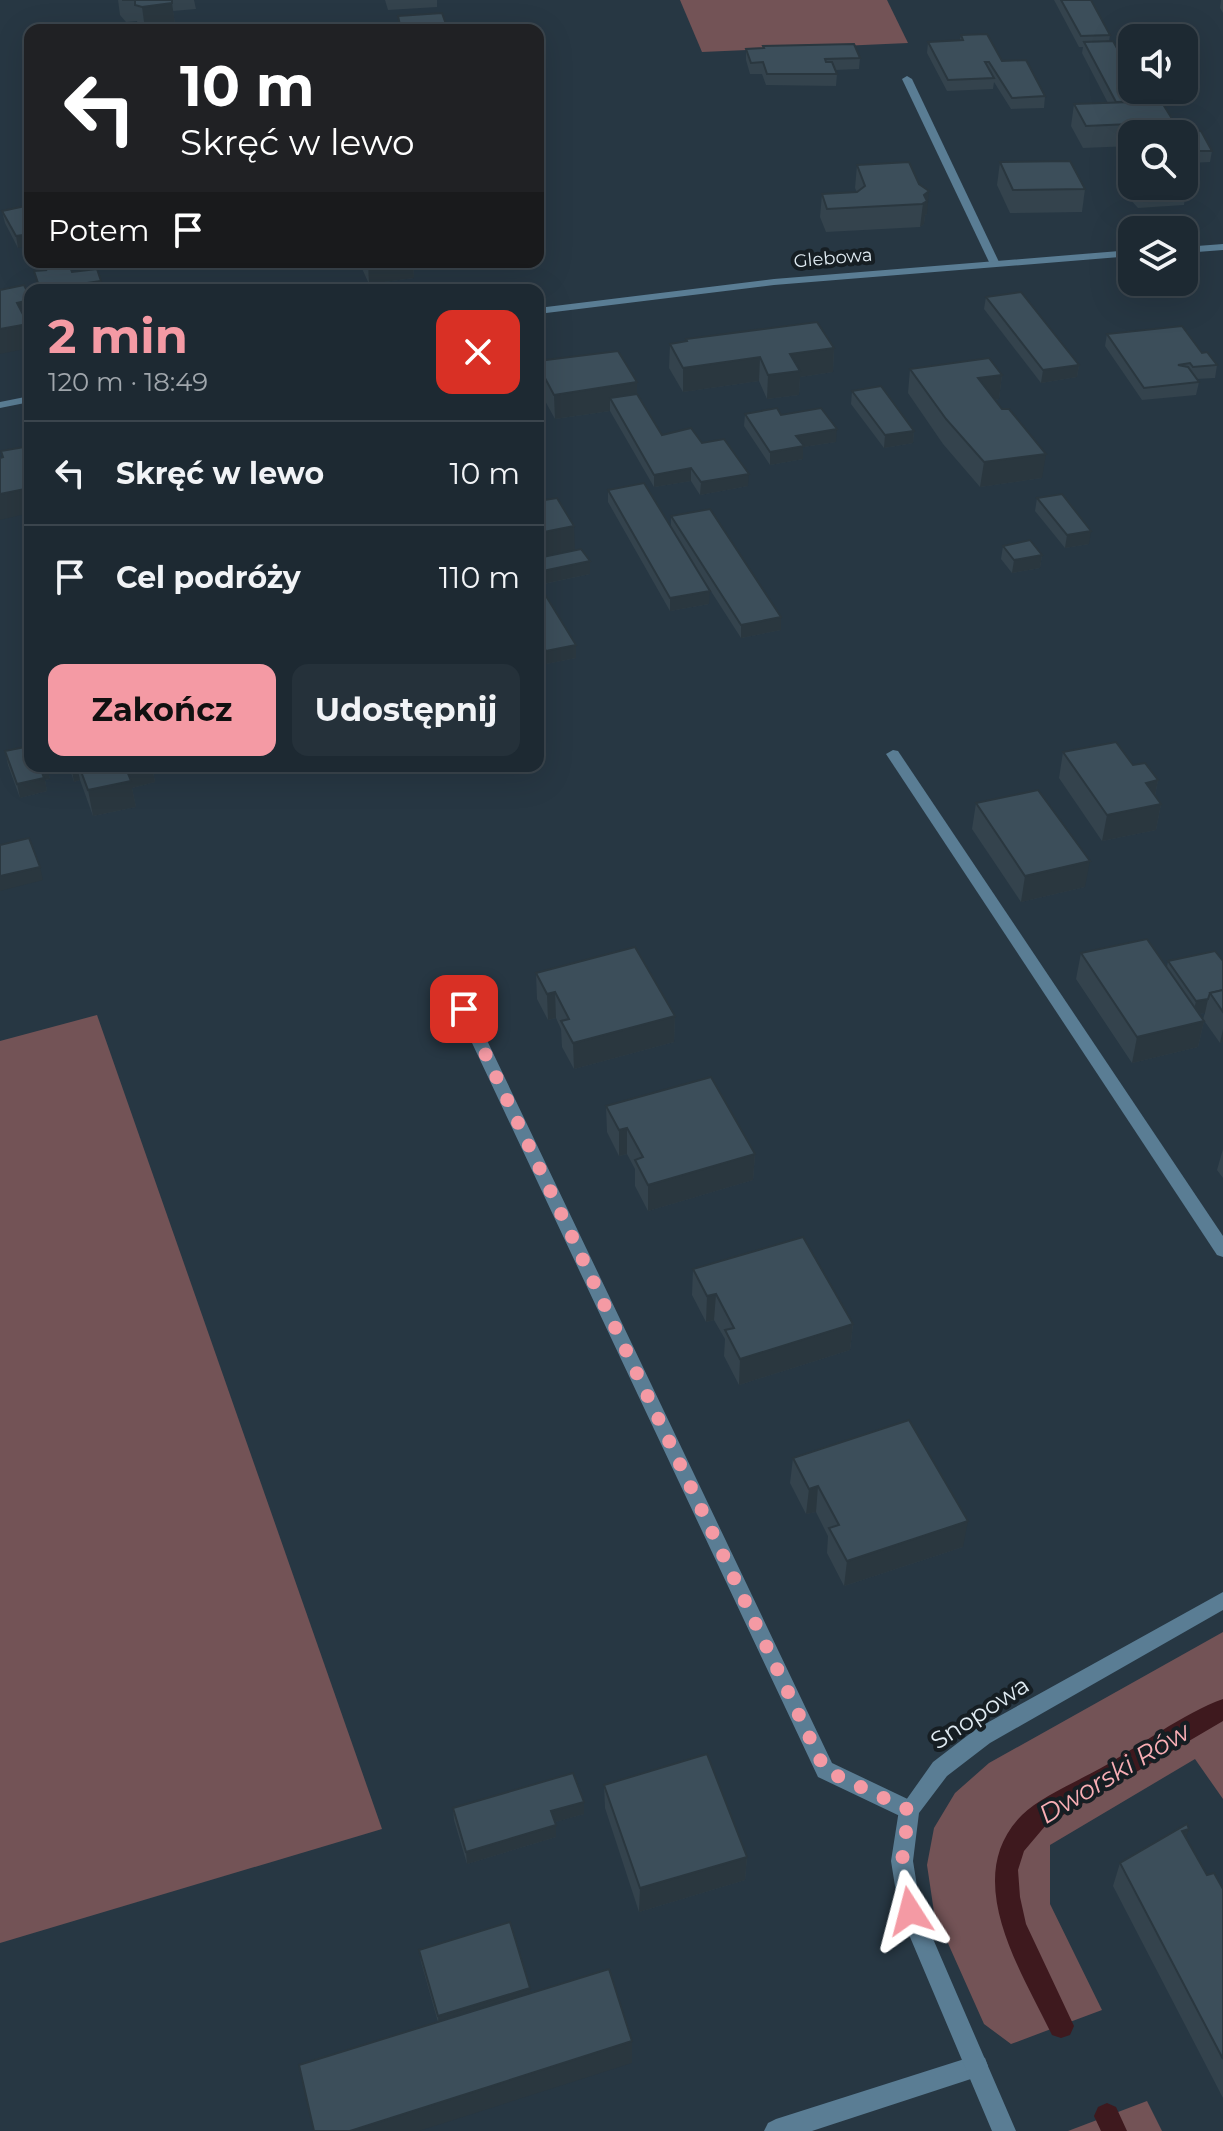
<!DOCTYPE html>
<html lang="pl">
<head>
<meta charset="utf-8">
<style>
	:root { --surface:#1d2932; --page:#25313a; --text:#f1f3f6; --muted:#a0a6ac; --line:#3b454d; --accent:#f49aa4 }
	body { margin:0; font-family:Montserrat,sans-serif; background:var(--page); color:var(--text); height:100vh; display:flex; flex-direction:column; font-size:30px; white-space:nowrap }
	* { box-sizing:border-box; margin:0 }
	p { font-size:26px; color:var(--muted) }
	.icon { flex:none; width:44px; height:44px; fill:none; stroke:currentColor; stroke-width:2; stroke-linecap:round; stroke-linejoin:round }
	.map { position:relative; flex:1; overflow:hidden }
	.panel { position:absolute; left:24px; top:284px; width:520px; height:488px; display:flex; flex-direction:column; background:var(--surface); border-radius:16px; box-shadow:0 8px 32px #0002,0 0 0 2px var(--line) }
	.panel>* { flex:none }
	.hud { position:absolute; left:24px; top:24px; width:520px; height:244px; border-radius:16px; box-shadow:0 8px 32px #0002,0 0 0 2px var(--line); background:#202124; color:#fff; overflow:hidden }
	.buttons { position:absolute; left:1118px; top:24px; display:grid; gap:16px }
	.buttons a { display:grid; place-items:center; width:80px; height:80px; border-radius:16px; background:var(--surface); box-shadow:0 8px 32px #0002,0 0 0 2px var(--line); font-size:40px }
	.pin { position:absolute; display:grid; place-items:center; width:68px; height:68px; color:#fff; margin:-34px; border-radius:16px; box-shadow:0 4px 12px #0006 }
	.me { position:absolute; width:88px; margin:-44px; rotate:351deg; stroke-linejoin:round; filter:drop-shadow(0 0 6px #0008) }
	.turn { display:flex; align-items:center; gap:28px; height:168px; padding:0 24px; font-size:36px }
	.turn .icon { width:104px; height:104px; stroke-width:2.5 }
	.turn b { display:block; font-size:56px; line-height:68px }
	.then { display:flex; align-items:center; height:76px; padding:0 24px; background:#0003; gap:16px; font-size:30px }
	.round { display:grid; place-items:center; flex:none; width:84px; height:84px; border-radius:16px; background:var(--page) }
	.head { display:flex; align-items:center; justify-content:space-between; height:136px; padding:0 24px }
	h1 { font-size:48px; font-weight:700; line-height:60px; color:var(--accent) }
	.cta { display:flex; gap:16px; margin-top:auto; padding:16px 24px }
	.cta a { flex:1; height:92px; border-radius:16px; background:var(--accent); color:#111; font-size:32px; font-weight:700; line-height:92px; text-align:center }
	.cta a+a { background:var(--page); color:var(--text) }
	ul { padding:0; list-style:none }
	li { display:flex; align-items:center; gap:24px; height:104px; padding:0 24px; border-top:2px solid var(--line) }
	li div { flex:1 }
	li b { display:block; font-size:30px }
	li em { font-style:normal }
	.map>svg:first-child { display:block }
</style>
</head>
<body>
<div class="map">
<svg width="1223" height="2131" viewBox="0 0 1223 2131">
	<rect width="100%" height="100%" fill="#273743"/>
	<g fill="#735356">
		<path d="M680,0H887L908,43L702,52Z"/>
		<path d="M97,1015L382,1829L0,1943V1041Z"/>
		<path d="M1223,1632V1799L1195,1759L1050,1845V1904L1102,2010L1011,2044L984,2024L934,1912L927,1865L934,1828L955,1793L989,1763Z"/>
		<path d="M1147,2101L1162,2131H1068Z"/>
	</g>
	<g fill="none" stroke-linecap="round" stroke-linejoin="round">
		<g fill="#3e191e" fill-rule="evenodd">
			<path d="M1223,1699V1721L1046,1825L1024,1851L1018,1870L1020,1897L1026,1924L1074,2026L1070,2035L1061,2038L1052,2035C1022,1972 959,1878 1022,1815C1040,1797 1078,1781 1101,1768C1138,1747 1184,1713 1223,1699Z"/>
			<path d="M1107,2103L1116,2107L1127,2131H1101L1094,2116L1098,2107Z"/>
		</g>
		<g fill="#5a7d94" fill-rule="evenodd">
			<path d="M907,76L912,79L999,262L998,264L989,262L902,79Z"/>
			<path d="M893,750L898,751L1223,1236V1257L1217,1255L886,754Z"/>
			<path d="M464,1004L472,1009L832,1763L916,1803L919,1810L916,1817L909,1820L902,1817L818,1777L456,1009Z"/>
			<path d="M977,2055L985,2058L988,2066L985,2074L977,2077L812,2131H764L768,2123L776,2119Z"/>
		</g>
		<g fill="#5a7d94" fill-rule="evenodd">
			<path d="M1223,244V250L1184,253V247Z"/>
			<path d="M1132,250V256L774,285L538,314V308L774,279Z"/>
			<path d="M30,396V402L0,408V402Z"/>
			<path d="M1223,1592V1610L990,1743L947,1776L919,1813L913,1861L921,1911L1016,2131H992L899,1911L891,1861L899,1810L933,1762L976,1729Z"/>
		</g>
	</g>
	<g fill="#34434d">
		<path d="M118,0H194L196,9L173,11L175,24L145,29L138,27L137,21L126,22L120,15Z"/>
		<path d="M385,0H437V7L388,10Z"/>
		<path d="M1054,0H1091L1110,35L1109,41L1146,101L1174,122L1173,134H1132V146L1083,148L1071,126L1074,104L1108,103L1082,53L1083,47H1079Z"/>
		<path d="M1221,0H1223V13L1220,8Z"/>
		<path d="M961,35L1002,61L1045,96L1044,108L1011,109L994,82L993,89L947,91L927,53L928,42L960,40Z"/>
		<path d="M763,46L860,58L859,69L835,70L837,74L836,86L766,85L762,74H750L746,60V49L763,48Z"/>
		<path d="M1174,131H1201L1212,151L1210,162L1190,163L1194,169L1192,181L1187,182L1184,205L1138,208L1118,186L1119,178L1117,174L1118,162L1132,161V186H1184V134H1174Z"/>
		<path d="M909,162L927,214L925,215L924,224L920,227L826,232L820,217L822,194L857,192L855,188L857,165Z"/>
		<path d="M1000,162L1085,189L1082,212L1010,213L997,185Z"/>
		<path d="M30,205L18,248L5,223L2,211Z"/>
		<path d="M359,262H413L414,278L369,284Z"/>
		<path d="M986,297L1079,365L1077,377L1041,383L984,309Z"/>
		<path d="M1107,334L1202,353L1217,365L1215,378L1196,379L1199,382L1196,395L1142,400L1105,346Z"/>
		<path d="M686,339L834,348L833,372L800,377L799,395L767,399L759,381L683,392L669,368L670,344L686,342Z"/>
		<path d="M538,361L637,394L662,435L702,443L748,486L700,495L691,481L654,487L610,411L555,419L538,388Z"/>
		<path d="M910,369L1002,375L999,399L995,400L1042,478L980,487L943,444L908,393Z"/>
		<path d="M852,391L914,431L913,443L884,448L851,404Z"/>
		<path d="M745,414L781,415L836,442L803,447V459L770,465L744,426Z"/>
		<path d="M608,490L671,528V516L781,630L741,638L682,546L709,604L670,611L608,502Z"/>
		<path d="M1037,498L1089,544L1065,548L1035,511Z"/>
		<path d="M538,501L575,550L590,574L539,585L576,658L546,664L538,650V558L544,556L538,545Z"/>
		<path d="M1003,546L1042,555L1040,568L1012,573L1001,559Z"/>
		<path d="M5,751L47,766L50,779L45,780L47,791L20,798L8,765Z"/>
		<path d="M1063,752L1133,765L1158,780L1155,796L1161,804L1156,830L1102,841L1059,778Z"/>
		<path d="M69,766H152L155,782L132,788L136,807L93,816L80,780L74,782Z"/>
		<path d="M976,803L1085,887L1021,902L972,829Z"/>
		<path d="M1081,953L1167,967L1168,961H1223V1042L1220,1043L1203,1019L1205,1013L1199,1014L1204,1021L1198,1047L1132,1063L1076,979Z"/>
		<path d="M536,973L675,1016L674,1042L574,1069L562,1047L561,1029L556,1018L548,1020L537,999Z"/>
		<path d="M606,1106L755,1154L753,1180L648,1211L635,1186V1169L627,1154L619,1156L607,1132Z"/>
		<path d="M1223,1149V1178L1217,1170Z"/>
		<path d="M693,1269L853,1324L850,1350L739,1385L724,1356L725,1339L714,1320L706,1322L692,1295Z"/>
		<path d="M793,1458L963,1547L844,1586L827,1553L828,1536L816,1512L806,1514L790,1483Z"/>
		<path d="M604,1785L747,1857L745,1880L639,1912L605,1808Z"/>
		<path d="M584,1802V1814L555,1822L556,1837L467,1864L454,1820L453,1808Z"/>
		<path d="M1186,1838L1207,1875L1223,1889V2098L1113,1886L1120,1863Z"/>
		<path d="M419,1950L531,1993L632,2041V2063L438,2022L421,1962Z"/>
	</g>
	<g fill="#2a373f">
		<path d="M172,3L175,24L145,29L142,7Z"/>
		<path d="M929,191L927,214L925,215L924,224L920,227L924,195Z"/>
		<path d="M30,234V246L18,248L16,236Z"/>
		<path d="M368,262H413L414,278L369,284Z"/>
		<path d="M101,281L102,290H54L53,288Z"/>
		<path d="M52,284L53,290H40L39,286Z"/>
		<path d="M30,300V325H28L30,337V348L0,354V329L17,303Z"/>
		<path d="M834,348L833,372L800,377L799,395L767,399L768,375L790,354Z"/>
		<path d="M760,357L759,381L683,392V368Z"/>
		<path d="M1079,365L1077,377L1041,383L1043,370Z"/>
		<path d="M1002,375L999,399L975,403L978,378Z"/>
		<path d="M637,382V406L610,398V411L555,419L554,395Z"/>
		<path d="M837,429L836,442L803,447V459L770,465V452L796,436Z"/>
		<path d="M914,431L913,443L884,448L885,435Z"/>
		<path d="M1046,454L1042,478L980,487L984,462Z"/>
		<path d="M691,468V481L654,487V475Z"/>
		<path d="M749,474L748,486L700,495L701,482Z"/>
		<path d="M30,488V513L0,520V494Z"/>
		<path d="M574,526L575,551L545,557L544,532Z"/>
		<path d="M1091,531L1089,544L1065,548L1067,535Z"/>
		<path d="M1042,555L1040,568L1012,573L1014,560Z"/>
		<path d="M590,561V574L538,585V572Z"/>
		<path d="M710,591L709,604L670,611V598Z"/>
		<path d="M781,617V630L741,638V625Z"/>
		<path d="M576,645V658L546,664V651Z"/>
		<path d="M47,766L50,779L45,780L47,791L20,798L17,784L40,767Z"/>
		<path d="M71,766H77L80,780L74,782Z"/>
		<path d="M125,766H152L155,782L132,788L136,807L93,816L88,790Z"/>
		<path d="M1158,780L1153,806L1161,804L1156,830L1102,841L1107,815L1146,783Z"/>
		<path d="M1090,861L1085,887L1021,902L1025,876Z"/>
		<path d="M40,867L43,880L0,891V876Z"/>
		<path d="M555,992L556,1018L548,1020L547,994Z"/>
		<path d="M1208,999L1205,1013L1193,1015L1196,1001Z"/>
		<path d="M675,1016L674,1042L574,1069L573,1043Z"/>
		<path d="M1204,1021L1198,1047L1132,1063L1137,1037Z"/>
		<path d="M1223,1029V1042L1220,1043Z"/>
		<path d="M627,1128V1154L619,1156V1130Z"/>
		<path d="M755,1154L753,1180L648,1211V1185Z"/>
		<path d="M716,1294L714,1320L706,1322L707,1296Z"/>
		<path d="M853,1324L850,1350L739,1385L740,1359Z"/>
		<path d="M818,1486L816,1512L806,1514L809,1489Z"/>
		<path d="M968,1521L963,1547L844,1586L847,1561Z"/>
		<path d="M584,1802V1814L552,1823L551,1811Z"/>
		<path d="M556,1825V1837L467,1864L466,1852Z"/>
		<path d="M1189,1829L1181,1852L1182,1831Z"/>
		<path d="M747,1857L745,1880L639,1912L640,1888Z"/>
		<path d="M530,1988L531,2000L439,2028L438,2016Z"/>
		<path d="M632,2041V2063L419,2131H350Z"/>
	</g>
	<g fill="#3c4e5a" stroke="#2a373f" stroke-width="2">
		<path d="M122,0H172V3L142,7L135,5V0Z"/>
		<path d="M1061,0H1091L1110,35L1081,36Z"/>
		<path d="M442,13L448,30H401L398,16Z"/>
		<path d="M987,34L1002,61L1026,60L1045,96L1012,98L989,62H985L994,78L948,80L928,42L963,40L961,35Z"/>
		<path d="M1113,41L1132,75V90H1140L1146,101L1116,102L1084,42Z"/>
		<path d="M854,44L860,58L825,59L826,62H832L837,74H767L763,62L751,63L746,49L764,48L763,46Z"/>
		<path d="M1161,101L1174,122L1086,126L1074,104Z"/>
		<path d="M1174,131H1201L1212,151H1185L1194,169L1184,170V134H1175Z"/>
		<path d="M1070,161L1085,189L1013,190L1000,162Z"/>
		<path d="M909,162L919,184L929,191L924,195L927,201L922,204L827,209L822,194L857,192L865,186L857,165Z"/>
		<path d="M1132,162V175L1121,163Z"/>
		<path d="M30,205V234L16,236L2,211Z"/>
		<path d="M43,262H68L72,272L97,269L101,281L53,288L52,284L39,286L34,271L46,270Z"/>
		<path d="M24,285L30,297V300L17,303L28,324L0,329V290Z"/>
		<path d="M1021,292L1079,365L1043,370L986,297Z"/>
		<path d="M817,322L834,348L790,354L800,371L768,375L760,357L683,368L670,344L687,341L686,339Z"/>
		<path d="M1182,326L1202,353L1207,352L1217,365L1193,367L1190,363L1178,365L1188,367L1199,382L1144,388L1107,334Z"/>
		<path d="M618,351L637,382L554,395L538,365V361Z"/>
		<path d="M989,358L1002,375L978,378L1002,409H1009L1046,454L984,462L946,419L910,369Z"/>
		<path d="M881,386L914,431L885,435L852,391Z"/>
		<path d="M637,394L662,435L691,428L702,443L724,439L749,474L701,482L691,468L654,475L610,398Z"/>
		<path d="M777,408L781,415L821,408L837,429L796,436L804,446L770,452L745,414Z"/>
		<path d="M30,446V488L0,494V458L3,457L1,451Z"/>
		<path d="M644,483L710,591L670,598L608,490Z"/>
		<path d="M1062,494L1091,531L1067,535L1037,498Z"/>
		<path d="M557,498L574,526L544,532L538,521V501Z"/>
		<path d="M710,509L781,617L741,625L671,516Z"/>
		<path d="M1030,540L1042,555L1014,560L1003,546Z"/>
		<path d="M581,549L590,561L538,572V558Z"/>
		<path d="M538,583L576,645L546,651L538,637Z"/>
		<path d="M1116,742L1133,765L1145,763L1158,780L1146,783L1161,804L1107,815L1063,752Z"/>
		<path d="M30,746V766H46L40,767L44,778L17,784L5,751Z"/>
		<path d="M79,766H125L131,781L88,790Z"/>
		<path d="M1038,790L1090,861L1025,876L976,803Z"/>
		<path d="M29,838L40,867L0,876V845Z"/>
		<path d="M1147,939L1204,1021L1137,1037L1081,953Z"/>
		<path d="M635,947L675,1016L573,1043L561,1021L569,1019L555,992L547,994L536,973Z"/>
		<path d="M1215,951L1223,961V990L1210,993L1208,999L1196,1001L1168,961Z"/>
		<path d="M1223,990V1012L1210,993Z"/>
		<path d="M711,1077L755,1154L648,1185L635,1160L643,1157L627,1128L619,1130L606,1106Z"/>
		<path d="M803,1237L853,1324L740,1359L725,1330L734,1328L716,1294L707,1296L693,1269Z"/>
		<path d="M909,1420L968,1521L847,1561L829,1528L839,1525L818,1486L809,1489L793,1458Z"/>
		<path d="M707,1754L747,1857L640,1888L604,1785Z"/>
		<path d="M573,1773L584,1802L551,1811L556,1825L466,1852L453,1808Z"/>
		<path d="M1187,1824L1189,1829L1182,1831L1207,1875L1214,1873L1223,1889V2059L1120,1863Z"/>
		<path d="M510,1922L530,1988L438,2016L419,1950Z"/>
		<path d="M609,1969L632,2041L350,2131H314L299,2065Z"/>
	</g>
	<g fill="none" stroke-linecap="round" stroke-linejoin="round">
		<path stroke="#f49aa4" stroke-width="14" stroke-dasharray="0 25.2" d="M464,1009L825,1770L909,1810L902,1861L910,1911"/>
	</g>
	<g text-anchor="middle" stroke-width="8" stroke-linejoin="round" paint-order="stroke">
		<g font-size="18" fill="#e0ebf2" stroke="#161e23">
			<text transform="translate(833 258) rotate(-5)" y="6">Glebowa</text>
		</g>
		<g font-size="24" fill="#e0ebf2" stroke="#161e23">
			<text transform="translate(980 1713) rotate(-33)" y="8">Snopowa</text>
		</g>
		<g font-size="26" font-style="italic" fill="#f9aeb5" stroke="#161e23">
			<text transform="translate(1114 1773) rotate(-31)" y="9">Dworski Rów</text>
		</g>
	</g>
</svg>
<div class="buttons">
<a><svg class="icon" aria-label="sound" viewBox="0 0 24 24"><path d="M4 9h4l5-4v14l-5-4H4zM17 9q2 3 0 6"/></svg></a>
<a><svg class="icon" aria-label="search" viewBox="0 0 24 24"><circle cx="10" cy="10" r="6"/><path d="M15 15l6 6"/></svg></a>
<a><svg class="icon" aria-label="layers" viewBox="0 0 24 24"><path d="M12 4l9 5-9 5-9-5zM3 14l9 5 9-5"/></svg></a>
</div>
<div class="pin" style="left:464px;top:1009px;background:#d93025"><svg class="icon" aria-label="arrive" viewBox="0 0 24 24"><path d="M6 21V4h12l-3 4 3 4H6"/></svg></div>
<svg class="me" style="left:910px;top:1911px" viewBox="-20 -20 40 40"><path d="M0-17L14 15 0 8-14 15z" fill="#f49aa4" stroke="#fff" stroke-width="4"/></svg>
<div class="hud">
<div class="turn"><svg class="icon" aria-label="left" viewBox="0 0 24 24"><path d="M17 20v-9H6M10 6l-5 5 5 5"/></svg><div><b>10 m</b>Skręć w lewo</div></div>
<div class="then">Potem<svg class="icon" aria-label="arrive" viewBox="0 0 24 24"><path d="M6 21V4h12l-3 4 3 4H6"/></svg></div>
</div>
<section class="panel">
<div class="head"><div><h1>2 min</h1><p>120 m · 18:49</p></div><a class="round" style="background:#d93025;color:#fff"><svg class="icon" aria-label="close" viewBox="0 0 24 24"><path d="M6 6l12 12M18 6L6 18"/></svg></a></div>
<ul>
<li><svg class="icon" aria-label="left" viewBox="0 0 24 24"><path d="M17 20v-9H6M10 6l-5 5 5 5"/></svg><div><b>Skręć w lewo</b></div><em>10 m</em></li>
<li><svg class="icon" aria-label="arrive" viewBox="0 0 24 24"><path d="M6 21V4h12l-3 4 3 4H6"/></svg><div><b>Cel podróży</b></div><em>110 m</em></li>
</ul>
<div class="cta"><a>Zakończ</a><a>Udostępnij</a></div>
</section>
</div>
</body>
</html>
